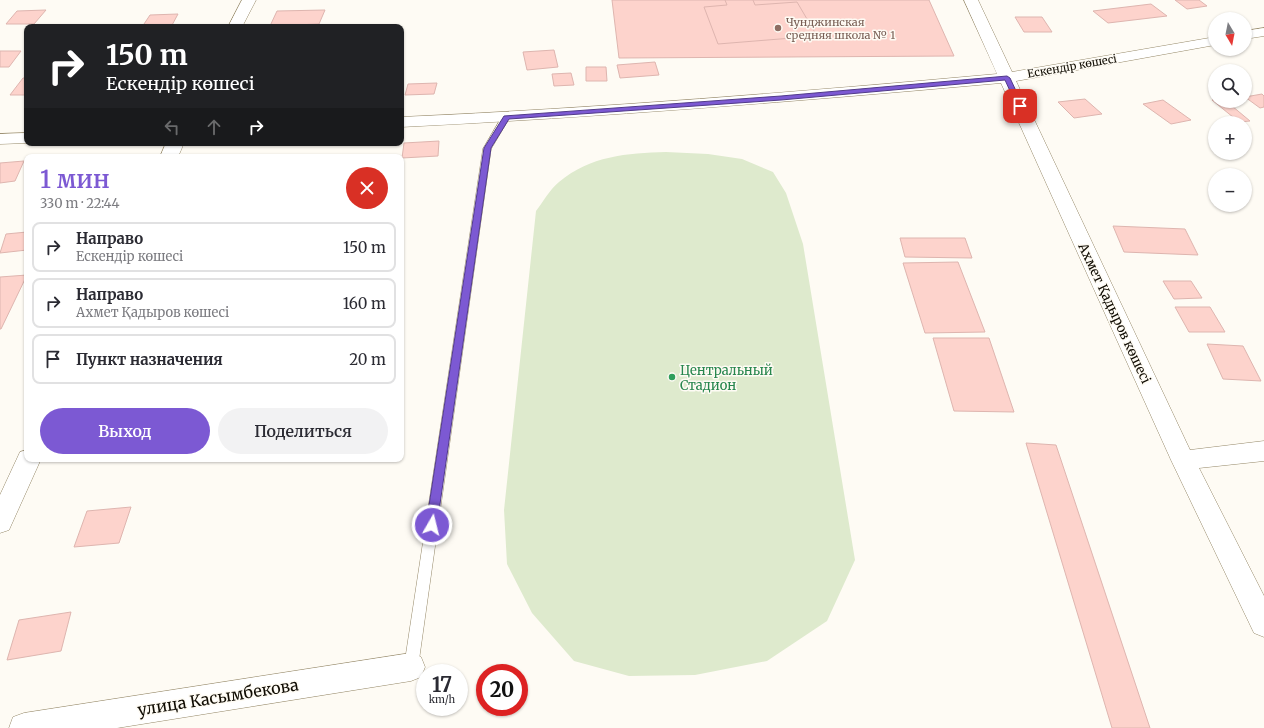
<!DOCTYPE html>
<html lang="ru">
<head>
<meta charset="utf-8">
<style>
	:root { --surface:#fff; --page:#f2f2f3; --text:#2b2b33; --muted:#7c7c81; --line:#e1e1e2; --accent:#7c59d3 }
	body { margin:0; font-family:Merriweather,serif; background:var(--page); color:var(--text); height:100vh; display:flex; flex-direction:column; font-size:15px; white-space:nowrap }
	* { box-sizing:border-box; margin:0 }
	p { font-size:13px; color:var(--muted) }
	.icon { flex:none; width:22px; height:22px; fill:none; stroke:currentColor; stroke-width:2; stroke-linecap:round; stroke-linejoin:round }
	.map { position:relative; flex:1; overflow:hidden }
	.side { position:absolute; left:24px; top:154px; width:380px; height:308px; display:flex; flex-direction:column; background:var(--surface); border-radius:8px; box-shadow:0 1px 3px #0004 }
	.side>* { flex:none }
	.guide { position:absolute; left:24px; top:24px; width:380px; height:122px; border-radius:8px; box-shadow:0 1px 3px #0004; background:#202124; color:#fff; overflow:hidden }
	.needle { width:26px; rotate:170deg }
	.fabs { position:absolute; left:1208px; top:12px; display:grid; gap:8px }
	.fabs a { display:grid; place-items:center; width:44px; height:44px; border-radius:50%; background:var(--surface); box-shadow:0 1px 3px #0004; font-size:20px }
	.speed { position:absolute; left:416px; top:664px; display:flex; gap:8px; font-size:20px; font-weight:700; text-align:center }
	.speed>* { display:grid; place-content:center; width:52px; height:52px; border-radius:50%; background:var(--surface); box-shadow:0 1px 3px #0004; line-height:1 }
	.speed small { font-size:10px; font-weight:400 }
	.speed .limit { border:6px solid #d22; background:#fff; color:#111 }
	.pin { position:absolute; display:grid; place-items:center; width:34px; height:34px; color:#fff; margin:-17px; border-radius:8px; box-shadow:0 2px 6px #0006 }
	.me { position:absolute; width:44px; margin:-22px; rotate:8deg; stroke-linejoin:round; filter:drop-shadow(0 0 3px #0008) }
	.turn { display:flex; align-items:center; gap:14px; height:84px; padding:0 16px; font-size:18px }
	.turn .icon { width:52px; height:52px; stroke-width:2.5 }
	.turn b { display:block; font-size:28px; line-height:34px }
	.lanes { display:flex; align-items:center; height:38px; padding:0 16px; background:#0003; justify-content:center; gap:20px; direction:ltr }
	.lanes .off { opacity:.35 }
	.round { display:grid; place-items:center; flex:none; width:42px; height:42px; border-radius:21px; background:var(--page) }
	.headline { display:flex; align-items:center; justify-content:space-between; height:68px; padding:0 16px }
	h1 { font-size:24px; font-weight:600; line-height:30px; color:var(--accent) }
	.button { display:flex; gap:8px; margin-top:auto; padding:8px 16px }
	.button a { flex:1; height:46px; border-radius:24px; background:var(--accent); color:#fff; font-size:16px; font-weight:600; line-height:46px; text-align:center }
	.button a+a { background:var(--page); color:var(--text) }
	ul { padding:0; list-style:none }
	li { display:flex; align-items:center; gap:12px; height:50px; margin:0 8px 6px; padding:0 8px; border:2px solid var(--line); border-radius:8px }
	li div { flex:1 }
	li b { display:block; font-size:15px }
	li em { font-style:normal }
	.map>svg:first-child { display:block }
</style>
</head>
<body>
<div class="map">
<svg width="1264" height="728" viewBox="0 0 1264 728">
	<rect width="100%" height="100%" fill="#fefbf4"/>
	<path fill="#deeacd" d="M666,152L708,154L742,159L773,172L786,193L803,244L855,560L827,621L767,661L695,675L629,676L574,661L532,613L507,564L504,510L536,211C543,202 550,189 559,182C590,156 627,153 666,152Z"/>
	<g fill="#fdd3cc" stroke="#deb5af">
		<path d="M612,0H929L954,56L619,58Z"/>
		<path d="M725,0H753L755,5L797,2L817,36L718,44L704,7L727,5Z"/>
		<path d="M1175,0H1199L1207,6L1187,9Z"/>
		<path d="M1151,4L1167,16L1108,23L1093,11Z"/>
		<path d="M46,10L34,24H6L17,11Z"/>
		<path d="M325,10L319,24L270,26L277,11Z"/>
		<path d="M178,14L171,27H142L150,15Z"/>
		<path d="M1015,17H1042L1052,32H1024Z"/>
		<path d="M554,50L558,67L527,70L523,52Z"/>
		<path d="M0,51H21L9,67H0Z"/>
		<path d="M655,62L659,75L620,78L617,65Z"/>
		<path d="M586,67H606L607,81H586Z"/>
		<path d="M571,73L574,85L554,86L552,74Z"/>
		<path d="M23,78H27V95H10Z"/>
		<path d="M437,83L434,94L405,95L408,84Z"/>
		<path d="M1262,94L1264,96V107L1260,108L1245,97Z"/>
		<path d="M1085,99L1102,114L1074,118L1058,102Z"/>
		<path d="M1215,99V101H1226L1250,121L1239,122L1212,100Z"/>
		<path d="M1163,100L1191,120L1171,124L1143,104Z"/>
		<path d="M439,141L438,156L402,158L404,143Z"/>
		<path d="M24,161L15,181L0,183V163Z"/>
		<path d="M1113,226L1185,229L1198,255L1124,252Z"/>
		<path d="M27,232V250L0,253L6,234Z"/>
		<path d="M900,238H965L972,258L905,257Z"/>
		<path d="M958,262L985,332L925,333L903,263Z"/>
		<path d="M27,275L1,329H0V277Z"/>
		<path d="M1163,281H1191L1202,298L1174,299Z"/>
		<path d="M1175,307H1210L1225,332H1189Z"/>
		<path d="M933,338H989L1014,412L954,411Z"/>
		<path d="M1207,344L1243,346L1261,381L1223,379Z"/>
		<path d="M1026,443L1056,445L1150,728H1112Z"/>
		<path d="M131,507L119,543L74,547L87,511Z"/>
		<path d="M71,612L61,651L7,660L19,620Z"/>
	</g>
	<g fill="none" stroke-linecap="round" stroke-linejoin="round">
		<defs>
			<path id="service" d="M503,115H509L510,117L491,149L418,667L416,672L411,674L406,672L404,667L483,149Z"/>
			<g id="minor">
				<path d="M242,0H256L242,27H228Z"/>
				<path d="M964,0H978L1012,72L1215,37V45L1016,81L1190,450L1264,441V461L1199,468L1264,596V637L1254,633L1171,460L1001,83C801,101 602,117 401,127V117C600,108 799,92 997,74Z"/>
				<path d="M1264,28V36L1245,39V31Z"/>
				<path d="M27,133V143L0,144V134Z"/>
				<path d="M166,143H184L178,157H160Z"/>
				<path d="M27,450V459H41L9,530L0,533V495L20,452Z"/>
				<path d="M411,653L421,657L425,667L421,677L411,681L117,728H9L13,717L24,713Z"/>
			</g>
		</defs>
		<use href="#service" stroke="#958868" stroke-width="1"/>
		<use href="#minor" stroke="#958868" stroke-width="1"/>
		<use href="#service" fill="#fff" fill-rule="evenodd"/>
		<use href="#minor" fill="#fff" fill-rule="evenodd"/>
	</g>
	<path fill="#7c59d3" stroke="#513a89" d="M1007,76L1010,78L1023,106L1022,108L1017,106L1005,80L781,100L509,119L491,148L437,525L435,529L432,530L428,529L426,525L484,148L504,116L781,96Z"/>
	<circle fill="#8d6e63" stroke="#fefbf4" stroke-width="1.5" cx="778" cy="28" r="4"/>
	<circle fill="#2e9e5b" stroke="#fefbf4" stroke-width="1.5" cx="672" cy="377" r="4"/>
	<g text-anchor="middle" stroke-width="3" stroke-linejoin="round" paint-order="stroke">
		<g font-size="11" fill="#785e54" stroke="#fefbf4" text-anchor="start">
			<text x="786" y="26">Чунджинская<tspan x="786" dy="13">средняя школа № 1</tspan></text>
		</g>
		<g font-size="11" fill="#0f0b02" stroke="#fefbf4">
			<text transform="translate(1072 66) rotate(-10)" y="4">Ескендір көшесі</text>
		</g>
		<g font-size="13" fill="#0f0b02" stroke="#fefbf4">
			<text transform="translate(1115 313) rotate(65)" y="5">Ахмет Қадыров көшесі</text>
		</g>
		<g font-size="13" fill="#27864d" stroke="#fefbf4" text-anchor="start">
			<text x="680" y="375">Центральный<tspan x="680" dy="15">Стадион</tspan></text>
		</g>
		<g font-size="16" fill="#0f0b02" stroke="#fefbf4">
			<text transform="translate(218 697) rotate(-9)" y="6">улица Касымбекова</text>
		</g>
	</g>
</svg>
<div class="fabs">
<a><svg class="needle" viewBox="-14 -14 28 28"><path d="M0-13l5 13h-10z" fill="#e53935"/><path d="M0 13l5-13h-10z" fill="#7c7c81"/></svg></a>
<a><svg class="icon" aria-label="search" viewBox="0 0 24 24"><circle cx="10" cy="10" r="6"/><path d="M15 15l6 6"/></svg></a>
<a>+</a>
<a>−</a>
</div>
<div class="speed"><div>17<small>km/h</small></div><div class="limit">20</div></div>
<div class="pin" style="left:1020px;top:106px;background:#d93025"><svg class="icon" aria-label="arrive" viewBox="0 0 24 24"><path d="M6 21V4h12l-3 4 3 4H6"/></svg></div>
<svg class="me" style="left:432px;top:525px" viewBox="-20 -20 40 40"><circle r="17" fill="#7c59d3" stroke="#fff" stroke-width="3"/><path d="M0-11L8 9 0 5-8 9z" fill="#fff"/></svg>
<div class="guide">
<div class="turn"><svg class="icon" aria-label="right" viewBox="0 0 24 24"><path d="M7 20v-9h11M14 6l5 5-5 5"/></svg><div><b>150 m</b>Ескендір көшесі</div></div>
<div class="lanes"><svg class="icon off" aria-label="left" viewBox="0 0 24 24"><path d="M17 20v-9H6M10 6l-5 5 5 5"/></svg><svg class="icon off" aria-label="ahead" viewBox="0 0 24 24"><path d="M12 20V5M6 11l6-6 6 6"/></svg><svg class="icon" aria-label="right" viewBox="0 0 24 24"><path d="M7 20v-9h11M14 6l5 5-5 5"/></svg></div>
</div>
<section class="side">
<div class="headline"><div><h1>1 мин</h1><p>330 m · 22:44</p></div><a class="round" style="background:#d93025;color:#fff"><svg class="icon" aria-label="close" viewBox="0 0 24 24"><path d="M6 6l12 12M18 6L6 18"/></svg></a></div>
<ul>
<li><svg class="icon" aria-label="right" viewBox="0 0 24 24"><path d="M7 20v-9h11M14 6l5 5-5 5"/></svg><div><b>Направо</b><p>Ескендір көшесі</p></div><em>150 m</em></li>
<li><svg class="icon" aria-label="right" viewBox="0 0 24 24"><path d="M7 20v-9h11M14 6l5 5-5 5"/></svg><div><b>Направо</b><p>Ахмет Қадыров көшесі</p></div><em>160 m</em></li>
<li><svg class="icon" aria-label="arrive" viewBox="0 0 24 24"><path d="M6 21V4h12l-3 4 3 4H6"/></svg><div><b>Пункт назначения</b></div><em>20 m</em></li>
</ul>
<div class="button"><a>Выход</a><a>Поделиться</a></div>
</section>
</div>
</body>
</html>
